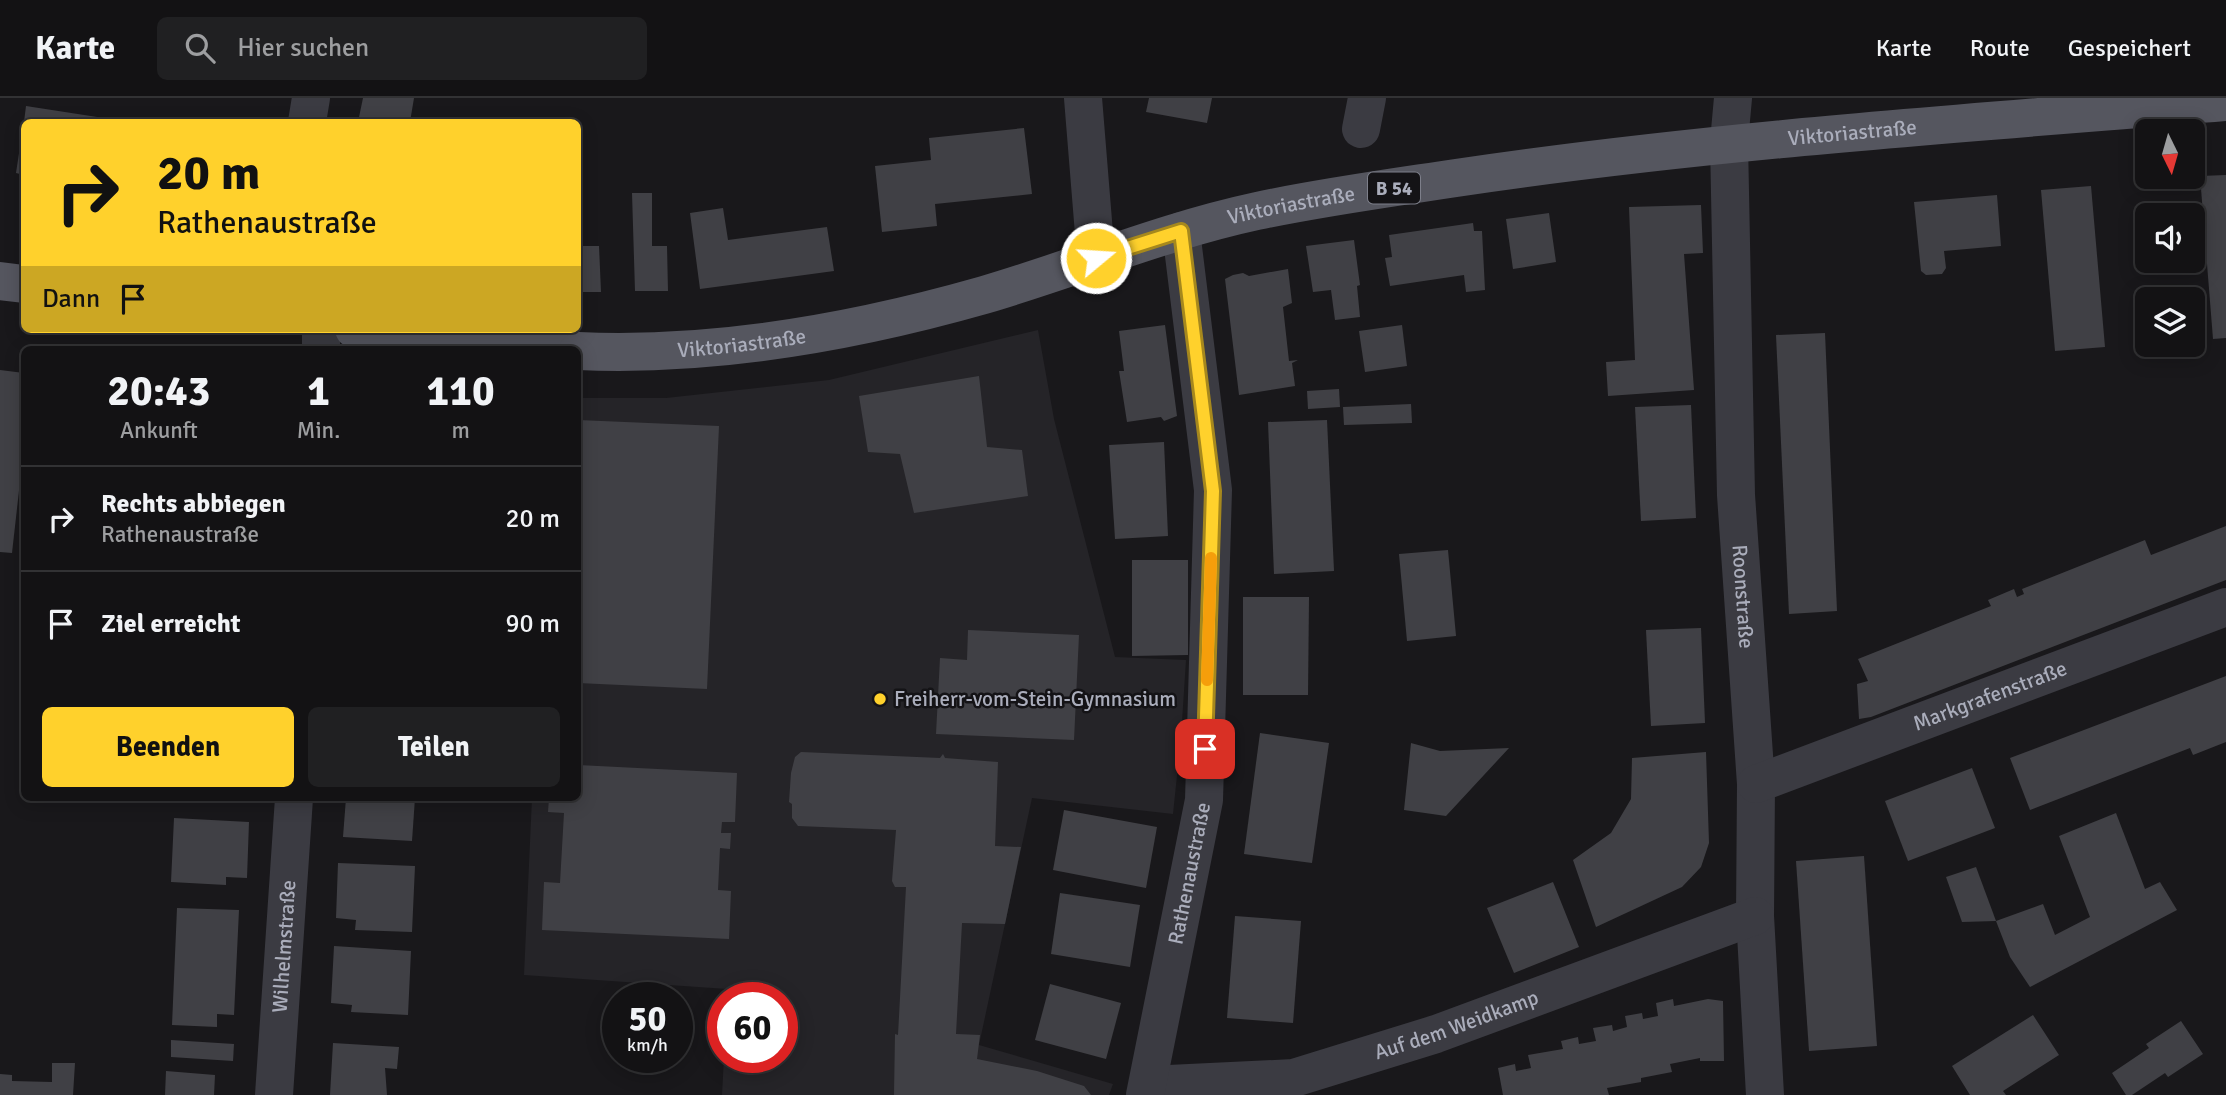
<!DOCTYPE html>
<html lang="de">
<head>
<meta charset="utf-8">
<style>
	:root { --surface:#131214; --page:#202022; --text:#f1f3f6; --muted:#9d9ea0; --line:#323234; --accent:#ffd12c }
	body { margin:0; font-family:Signika,sans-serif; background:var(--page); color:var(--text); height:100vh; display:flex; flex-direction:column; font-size:26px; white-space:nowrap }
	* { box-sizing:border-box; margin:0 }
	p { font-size:23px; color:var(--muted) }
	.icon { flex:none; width:38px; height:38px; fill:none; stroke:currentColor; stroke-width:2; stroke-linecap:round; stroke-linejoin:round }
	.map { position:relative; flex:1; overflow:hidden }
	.sheet { position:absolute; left:21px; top:248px; width:560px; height:455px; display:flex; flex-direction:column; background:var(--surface); border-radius:10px; box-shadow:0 4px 18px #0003,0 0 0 2px var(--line) }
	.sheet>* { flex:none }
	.guide { position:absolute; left:21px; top:21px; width:560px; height:214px; border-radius:10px; box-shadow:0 4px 18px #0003,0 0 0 2px var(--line); background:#ffd12c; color:#111; overflow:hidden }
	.needle { width:46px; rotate:175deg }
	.fabs { position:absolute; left:2135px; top:21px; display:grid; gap:14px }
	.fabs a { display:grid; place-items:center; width:70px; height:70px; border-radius:10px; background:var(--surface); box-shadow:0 4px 18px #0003,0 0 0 2px var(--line); font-size:35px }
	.speed { position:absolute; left:602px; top:884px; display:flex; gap:14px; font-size:35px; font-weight:700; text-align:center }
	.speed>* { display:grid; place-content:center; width:91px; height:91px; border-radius:50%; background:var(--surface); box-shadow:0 4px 18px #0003,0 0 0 2px var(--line); line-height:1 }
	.speed small { font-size:18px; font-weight:400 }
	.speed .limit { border:10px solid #d22; background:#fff; color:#111 }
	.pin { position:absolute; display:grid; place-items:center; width:60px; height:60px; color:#fff; margin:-30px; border-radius:14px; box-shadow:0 4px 10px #0006 }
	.me { position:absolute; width:77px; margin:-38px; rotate:72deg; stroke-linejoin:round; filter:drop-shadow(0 0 5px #0008) }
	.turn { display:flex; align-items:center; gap:24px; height:147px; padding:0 21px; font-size:32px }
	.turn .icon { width:91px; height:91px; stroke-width:2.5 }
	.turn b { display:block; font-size:49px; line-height:60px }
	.then { display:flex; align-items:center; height:66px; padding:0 21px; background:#0003; gap:14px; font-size:26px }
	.eta { display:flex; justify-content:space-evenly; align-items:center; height:119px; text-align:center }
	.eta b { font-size:42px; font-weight:700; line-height:49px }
	.action { display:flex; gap:14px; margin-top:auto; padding:14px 21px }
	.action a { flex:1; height:80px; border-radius:10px; background:var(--accent); color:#111; font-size:28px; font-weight:700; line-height:80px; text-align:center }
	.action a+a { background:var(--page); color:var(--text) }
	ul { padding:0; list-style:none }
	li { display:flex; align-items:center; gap:21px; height:105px; padding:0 21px; border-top:2px solid var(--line) }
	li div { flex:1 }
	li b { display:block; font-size:26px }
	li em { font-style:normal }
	header { display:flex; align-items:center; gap:42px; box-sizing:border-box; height:98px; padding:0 35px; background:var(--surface); border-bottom:2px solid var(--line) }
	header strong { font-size:33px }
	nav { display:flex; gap:38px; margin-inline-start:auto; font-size:24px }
	.search { width:490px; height:63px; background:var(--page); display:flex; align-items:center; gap:18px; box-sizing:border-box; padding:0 24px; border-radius:10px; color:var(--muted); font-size:26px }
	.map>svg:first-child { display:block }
</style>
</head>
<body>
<header>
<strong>Karte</strong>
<div class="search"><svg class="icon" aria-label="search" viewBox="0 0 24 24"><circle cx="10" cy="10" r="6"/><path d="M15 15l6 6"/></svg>Hier suchen</div>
<nav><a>Karte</a><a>Route</a><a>Gespeichert</a></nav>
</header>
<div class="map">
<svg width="2226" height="997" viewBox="0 0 2226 997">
	<rect width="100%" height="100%" fill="#19181b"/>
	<path fill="#252428" d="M1038,232L1054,321L1115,559L1186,562L1181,639L1173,716L1032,700L979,947L1113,986L1109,997H722L724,959H782V900L727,899V891L524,877L532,700H578V300H666L829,282Z"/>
	<g fill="#404045">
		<path d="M363,0H414L410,24H358Z"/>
		<path d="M1149,0H1212L1207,25L1146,14Z"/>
		<path d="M26,8L123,23V24H24Z"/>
		<path d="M23,29H24V77L16,75Z"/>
		<path d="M1024,30L1032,96L935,106L937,128L882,134L875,68L931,62L929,40Z"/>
		<path d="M2226,77V240L2213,241L2200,78Z"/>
		<path d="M2091,88L2105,249L2055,253L2041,92Z"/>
		<path d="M632,95H652V148H667L668,193H635Z"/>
		<path d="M1997,97L2001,148L1944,153L1946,170L1942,176L1926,177L1921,173L1914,104Z"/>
		<path d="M1701,107L1703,155L1684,156L1694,292L1608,298L1606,264L1635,262L1629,109Z"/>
		<path d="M723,110L728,142L827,129L834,173L700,191L690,115Z"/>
		<path d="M1549,115L1556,164L1513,171L1506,121Z"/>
		<path d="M1473,125L1474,133H1482L1485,192L1466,194L1464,177L1390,188L1385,160L1392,159L1389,137Z"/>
		<path d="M1354,142L1360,187L1357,188L1360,219L1335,222L1331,192L1313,194L1306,148Z"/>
		<path d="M578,148H599L601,194H578Z"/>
		<path d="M1288,171L1292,205L1283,209L1289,263L1298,262L1292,265L1295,288L1239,297L1225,181L1233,177L1243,175L1249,178Z"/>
		<path d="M1165,227L1177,318L1164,323L1161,319L1127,324L1119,273H1124L1119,233Z"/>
		<path d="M1402,227L1407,268L1365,274L1359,233Z"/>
		<path d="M1825,235L1837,513L1789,516L1776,237Z"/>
		<path d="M0,272L24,275V348L12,455L0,454Z"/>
		<path d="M979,278L987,349L1022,352L1028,398L914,415L900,356L868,354L859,298Z"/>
		<path d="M1339,291L1340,309L1308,311L1307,293Z"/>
		<path d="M1411,306L1412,325L1344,327L1343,309Z"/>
		<path d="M1691,307L1696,420L1641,423L1635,309Z"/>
		<path d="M578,322L719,328L707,591L578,585Z"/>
		<path d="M1327,322L1334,473L1274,476L1268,324Z"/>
		<path d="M1164,344L1168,438L1115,441L1109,347Z"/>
		<path d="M2226,428V482L1871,619L1859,621L1857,586L1868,583L1858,561L1991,508L1988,502L2014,491L2017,499L2024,496L2022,491L2145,442L2151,457Z"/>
		<path d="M1448,452L1456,538L1407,543L1399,456Z"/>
		<path d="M1132,462H1188V557L1132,558Z"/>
		<path d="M1243,499H1309L1308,597H1243Z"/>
		<path d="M1701,530L1705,625L1651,628L1646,532Z"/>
		<path d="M968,532L1079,537L1074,642L936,636L940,560L967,562Z"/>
		<path d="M2226,578V644L2193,657L2190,650L2030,712L2010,660Z"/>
		<path d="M1260,635L1329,645L1312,765L1244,756Z"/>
		<path d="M1411,645L1440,653L1509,650L1446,718L1404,712Z"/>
		<path d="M801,654L940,660L943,656L945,660L998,664L995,748L1021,749L1005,826L962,825L956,936L980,937L977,961L1037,973L1084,988L1091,997H894L895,936L898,937L906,789H895L892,783L896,732L798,728L792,720V706L789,704L791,675L795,659Z"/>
		<path d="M1706,654L1709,745L1701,769L1682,789L1596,829L1573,762L1611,735L1631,701L1632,660Z"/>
		<path d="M578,667L737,675L735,724H722L721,735H731L730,751L720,750L718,792L731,793L729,841L542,832L544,784L560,785L564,715L548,714L549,700H578Z"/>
		<path d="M1972,670L1995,730L1908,763L1885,703Z"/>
		<path d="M232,700H252V703L232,702Z"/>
		<path d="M346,700H415L412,743L343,739Z"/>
		<path d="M1064,712L1157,729L1146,790L1053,772Z"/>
		<path d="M2116,715L2145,791L2160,784L2177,812L2030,889L2010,859L1996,823L2043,806L2055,837L2090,819L2059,738Z"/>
		<path d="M174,720L249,724L247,780L226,779V787L171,784Z"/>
		<path d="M1864,758L1877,948L1809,953L1796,763Z"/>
		<path d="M338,765L415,768L412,834L355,832L356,822L336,820Z"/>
		<path d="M1976,769L1996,823L1962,824L1946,779Z"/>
		<path d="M1553,784L1579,849L1514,875L1487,810Z"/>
		<path d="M1060,795L1140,807L1130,869L1051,856Z"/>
		<path d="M177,810L239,812L234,917L217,916V929L172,927Z"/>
		<path d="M1235,818L1301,823L1293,925L1227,920Z"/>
		<path d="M334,848L411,853L408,917L351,914L352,907L331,905Z"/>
		<path d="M1050,886L1121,905L1106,961L1035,942Z"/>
		<path d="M1673,901L1674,908L1708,901L1723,903L1724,963H1700V960L1670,966L1672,974L1641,980V984L1607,990L1609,997H1503L1498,970L1515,966L1516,973L1531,970L1528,957L1563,951L1561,943L1578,939L1579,946L1596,943L1593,930L1612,927L1613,933L1627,929L1625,918L1642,915L1643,921L1658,918L1656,905Z"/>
		<path d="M2033,917L2059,957L2003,993L2006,997H1970L1952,968Z"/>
		<path d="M2181,923L2203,956L2168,979L2165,975L2132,997H2126L2112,975L2149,950L2146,946Z"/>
		<path d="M171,942L234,946L233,963L171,959Z"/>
		<path d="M333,945L399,949L397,971L385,970L387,997H330Z"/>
		<path d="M52,965H75L73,997H0V976L12,977V983L52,984Z"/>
		<path d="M166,973L215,977L214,997H165Z"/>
	</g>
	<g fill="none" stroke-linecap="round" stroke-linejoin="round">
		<g stroke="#3b3b42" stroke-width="38">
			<path d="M1083,0L1096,160"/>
			<path id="s1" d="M1733,0L1729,44L1736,397L1756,686L1755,818L1765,997"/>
			<path d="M307,24L311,0"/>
			<path d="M1361,31L1367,0"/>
			<path d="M321,231V252"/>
			<path id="s2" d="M1756,686L2226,509"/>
			<path id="s3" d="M1148,987L1294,980L1436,936L1755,818"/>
			<path id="s4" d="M274,997L294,700"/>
			<path id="s5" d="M1145,997L1204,702L1213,392L1181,133"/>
		</g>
		<g stroke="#55565f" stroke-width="38">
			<path d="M0,183L24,186"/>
			<path d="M354,231L472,246L556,252"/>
			<path id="s6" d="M578,253C713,259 854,234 984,197C1076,170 1164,133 1257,113C1323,99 1390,90 1456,80C1712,42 1969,25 2226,4"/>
		</g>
	</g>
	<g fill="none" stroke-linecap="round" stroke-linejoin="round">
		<defs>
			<path id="route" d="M1096,160L1181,133L1213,393L1205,651"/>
		</defs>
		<use href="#route" stroke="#a6881d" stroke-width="18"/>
		<use href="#route" stroke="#ffd12c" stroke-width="12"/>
		<path stroke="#f59e0b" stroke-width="12" d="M1207,582L1211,460"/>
	</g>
	<circle fill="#ffd12c" stroke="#141316" stroke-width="2.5" cx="880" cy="601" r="7"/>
	<g text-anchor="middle" stroke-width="5" stroke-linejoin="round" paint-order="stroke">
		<rect fill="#141316" stroke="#7d7f8a" stroke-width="2" x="1368" y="74.5" width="52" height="31" rx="5"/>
		<g font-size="19" font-weight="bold" fill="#aaadbb">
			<text x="1394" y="97">B 54</text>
		</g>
		<g font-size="21" fill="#aaadbb" stroke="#141316">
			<text dy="7" stroke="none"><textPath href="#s6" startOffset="1298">Viktoriastraße</textPath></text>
			<text dy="7" stroke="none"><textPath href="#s6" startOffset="732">Viktoriastraße</textPath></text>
			<text dy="7" stroke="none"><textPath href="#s6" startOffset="164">Viktoriastraße</textPath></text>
			<text dy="7" stroke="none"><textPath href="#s1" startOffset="499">Roonstraße</textPath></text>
			<text dy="7" stroke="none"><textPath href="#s2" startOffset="250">Markgrafenstraße</textPath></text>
			<text dy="7" stroke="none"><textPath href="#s5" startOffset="226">Rathenaustraße</textPath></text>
			<text dy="7" stroke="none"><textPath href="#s4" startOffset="149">Wilhelmstraße</textPath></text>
			<text dy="7" stroke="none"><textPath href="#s3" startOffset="317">Auf dem Weidkamp</textPath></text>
		</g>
		<g font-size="21" fill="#aaadbb" stroke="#141316" text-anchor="start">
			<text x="894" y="608">Freiherr-vom-Stein-Gymnasium</text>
		</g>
	</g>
</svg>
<div class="fabs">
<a><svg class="needle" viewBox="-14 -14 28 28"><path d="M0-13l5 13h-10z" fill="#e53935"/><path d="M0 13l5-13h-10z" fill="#9d9ea0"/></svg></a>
<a><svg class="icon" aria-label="sound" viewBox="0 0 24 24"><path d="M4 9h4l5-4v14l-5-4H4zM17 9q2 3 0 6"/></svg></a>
<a><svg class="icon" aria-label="layers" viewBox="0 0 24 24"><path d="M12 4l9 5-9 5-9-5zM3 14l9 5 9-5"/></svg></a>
</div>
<div class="speed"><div>50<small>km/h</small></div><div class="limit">60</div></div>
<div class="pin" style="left:1205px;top:651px;background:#d93025"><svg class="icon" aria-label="arrive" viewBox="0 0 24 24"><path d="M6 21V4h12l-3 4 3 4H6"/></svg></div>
<svg class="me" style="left:1096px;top:160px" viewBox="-20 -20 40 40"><circle r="17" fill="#ffd12c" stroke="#fff" stroke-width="3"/><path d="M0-11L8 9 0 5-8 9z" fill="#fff"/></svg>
<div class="guide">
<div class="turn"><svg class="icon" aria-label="right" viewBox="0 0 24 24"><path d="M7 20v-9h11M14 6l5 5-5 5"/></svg><div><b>20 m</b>Rathenaustraße</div></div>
<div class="then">Dann<svg class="icon" aria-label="arrive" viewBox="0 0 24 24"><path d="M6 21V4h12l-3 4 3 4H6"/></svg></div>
</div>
<section class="sheet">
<div class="eta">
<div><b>20:43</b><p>Ankunft</p></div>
<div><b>1</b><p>Min.</p></div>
<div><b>110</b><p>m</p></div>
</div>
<ul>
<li><svg class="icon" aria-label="right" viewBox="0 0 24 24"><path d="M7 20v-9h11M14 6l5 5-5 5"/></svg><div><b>Rechts abbiegen</b><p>Rathenaustraße</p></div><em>20 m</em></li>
<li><svg class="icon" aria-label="arrive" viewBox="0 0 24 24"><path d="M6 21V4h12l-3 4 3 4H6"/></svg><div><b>Ziel erreicht</b></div><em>90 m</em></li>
</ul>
<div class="action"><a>Beenden</a><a>Teilen</a></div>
</section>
</div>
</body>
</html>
